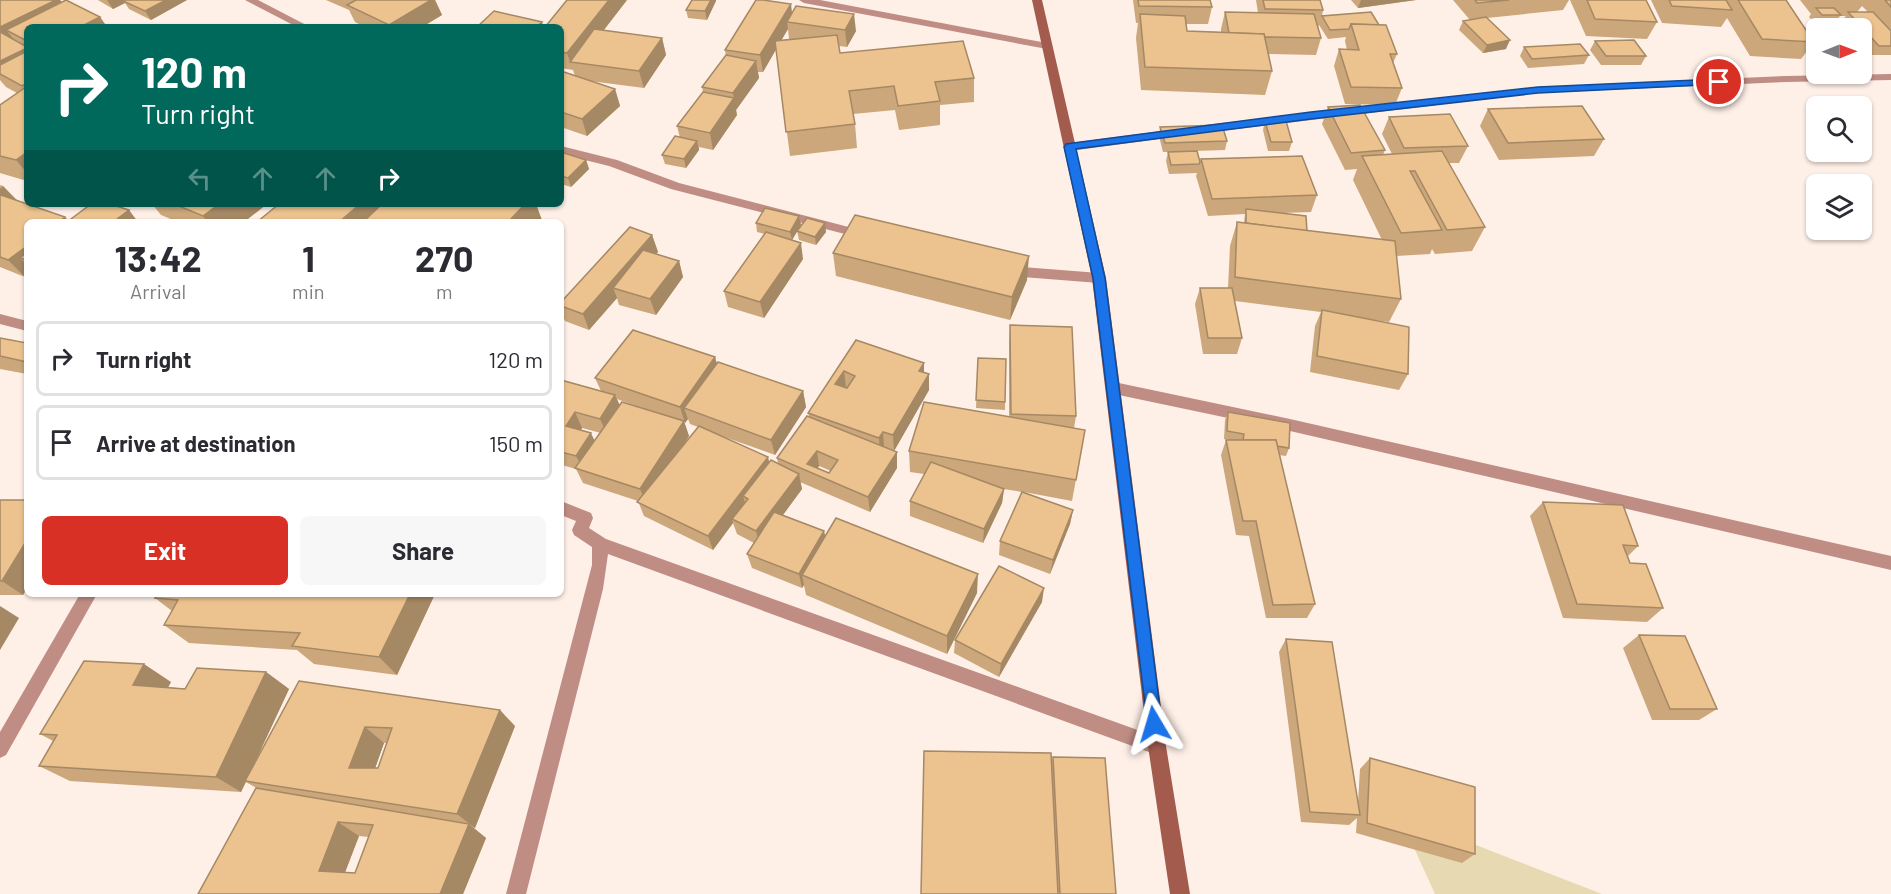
<!DOCTYPE html>
<html lang="en">
<head>
<meta charset="utf-8">
<style>
	:root { --surface:#fff; --page:#f7f7f7; --text:#2b2b33; --muted:#7c7c81; --line:#e1e1e2; --accent:#d93025 }
	body { margin:0; font-family:Barlow,sans-serif; background:var(--page); color:var(--text); height:100vh; display:flex; flex-direction:column; font-size:22px; white-space:nowrap }
	* { box-sizing:border-box; margin:0 }
	p { font-size:20px; color:var(--muted) }
	.icon { flex:none; width:33px; height:33px; fill:none; stroke:currentColor; stroke-width:2; stroke-linecap:round; stroke-linejoin:round }
	.map { position:relative; flex:1; overflow:hidden }
	.side { position:absolute; left:24px; top:219px; width:540px; height:378px; display:flex; flex-direction:column; background:var(--surface); border-radius:9px; box-shadow:0 2px 4px #0004 }
	.side>* { flex:none }
	.top-card { position:absolute; left:24px; top:24px; width:540px; height:183px; border-radius:9px; box-shadow:0 2px 4px #0004; background:#00695c; color:#fff; overflow:hidden }
	.needle { width:39px; rotate:89deg }
	.buttons { position:absolute; left:1806px; top:18px; display:grid; gap:12px }
	.buttons a { display:grid; place-items:center; width:66px; height:66px; border-radius:9px; background:var(--surface); box-shadow:0 2px 4px #0004; font-size:30px }
	.pin { position:absolute; display:grid; place-items:center; width:51px; height:51px; color:#fff; margin:-26px; border:3px solid #fff; border-radius:50%; box-shadow:0 2px 6px #0007 }
	.me { position:absolute; width:66px; margin:-33px; rotate:353deg; stroke-linejoin:round; filter:drop-shadow(0 0 4px #0008) }
	.turn { display:flex; align-items:center; gap:21px; height:126px; padding:0 18px; font-size:27px }
	.turn .icon { width:78px; height:78px; stroke-width:2.5 }
	.turn b { display:block; font-size:42px; line-height:51px }
	.lanes { display:flex; align-items:center; height:57px; padding:0 18px; background:#0003; justify-content:center; gap:30px; direction:ltr }
	.lanes .off { opacity:.35 }
	.eta { display:flex; justify-content:space-evenly; align-items:center; height:102px; text-align:center }
	.eta b { font-size:36px; font-weight:700; line-height:42px }
	.cta { display:flex; gap:12px; margin-top:auto; padding:12px 18px }
	.cta a { flex:1; height:69px; border-radius:9px; background:var(--accent); color:#fff; font-size:24px; font-weight:700; line-height:69px; text-align:center }
	.cta a+a { background:var(--page); color:var(--text) }
	ul { padding:0; list-style:none }
	li { display:flex; align-items:center; gap:18px; height:75px; margin:0 12px 9px; padding:0 6px; border:3px solid var(--line); border-radius:9px }
	li div { flex:1 }
	li b { display:block; font-size:22px }
	li em { font-style:normal }
	.map>svg:first-child { display:block }
</style>
</head>
<body>
<div class="map">
<svg width="1891" height="894" viewBox="0 0 1891 894">
	<rect width="100%" height="100%" fill="#feefe7"/>
	<path fill="#e7dab2" d="M1399,815L1602,894H1435Z"/>
	<g fill="none" stroke-linecap="round" stroke-linejoin="round">
		<g fill="#bf8d83" fill-rule="evenodd">
			<path d="M245,0H258L310,27H297Z"/>
			<path d="M799,0H820L1047,43L1052,46L1047,49L804,3Z"/>
			<path d="M1891,74V80L1786,82L1537,93L1204,133L1198,129L1204,125L1537,87L1786,76Z"/>
			<path d="M1177,129L1181,130V136L1070,151L1064,147L1070,143Z"/>
			<path d="M561,146L617,160L679,183L864,231L870,235L864,239L671,189L609,166L561,154Z"/>
			<path d="M1010,266L1099,273L1106,278L1099,283L1010,276L1003,271Z"/>
			<path d="M0,314L27,321V331L0,324Z"/>
			<path d="M1114,382L1290,419L1891,556V570L1290,431L1114,394L1109,392L1107,388L1109,384Z"/>
			<path d="M561,501L591,513L593,518L589,528L606,539L1157,737L1163,740L1166,746L1163,752L1157,755L608,554L603,589L526,894H506L592,565V547L574,535L572,530L576,521L561,515Z"/>
			<path d="M80,594H97L6,755L0,758V732Z"/>
		</g>
		<path fill="#a25b4d" fill-rule="evenodd" d="M1032,0H1042L1106,278L1166,746L1190,894H1170L1148,746L1092,278Z"/>
	</g>
	<g fill="#cba77b" fill-rule="evenodd">
		<path d="M0,0H60L62,2L100,17L107,27H27V181L0,173V105L17,93L6,87L0,80Z"/>
		<path d="M98,0H187L151,20L129,9L125,3L113,9Z"/>
		<path d="M326,0H435L442,15L422,27H365L355,22L349,10Z"/>
		<path d="M627,0L604,30L662,38L666,55L644,88L590,81L615,89L620,106L587,136L561,127V71L575,76L573,70L561,68V27Z"/>
		<path d="M692,0H716L707,20L688,18L686,10Z"/>
		<path d="M1133,0H1210L1212,7L1208,24H1186L1187,31L1221,32V29L1225,12L1258,13L1256,0H1320L1323,10L1322,16L1371,12L1397,54L1393,63L1402,88L1395,105L1345,104L1334,66L1339,49L1347,50L1345,41L1346,37L1328,39L1319,25L1318,27L1321,38L1316,55L1268,54L1272,71L1265,95L1141,90L1136,38L1138,23H1136Z"/>
		<path d="M1351,0H1416L1358,8Z"/>
		<path d="M1453,0H1569L1563,10L1487,18L1506,49L1483,53L1459,30L1463,21L1470,20Z"/>
		<path d="M1570,0H1646L1657,22L1647,39L1586,36Z"/>
		<path d="M1651,0H1786L1814,42L1801,59L1750,56L1727,18L1721,27L1662,23Z"/>
		<path d="M1800,0H1891V55H1872L1866,48L1862,52V28H1827L1831,24H1844L1841,21L1846,16H1840L1834,24H1816L1809,17L1811,14ZM1862,6L1868,12H1857Z"/>
		<path d="M792,13L856,31L847,47L839,46L840,53L974,78V102L940,105V125L899,130L895,110L853,114L855,124L857,148L790,156L776,49L763,72H758L759,78L736,110L737,115L713,150L699,147V150L686,168L665,164L662,155L680,138L677,126L703,92L702,87L726,56L725,50ZM788,29L789,39H792L781,40Z"/>
		<path d="M1595,41L1646,56L1641,65H1601L1590,50Z"/>
		<path d="M1524,47L1589,55L1584,64L1528,68L1520,56Z"/>
		<path d="M1328,107L1385,150L1383,155L1392,154L1382,134L1389,117L1468,146L1459,163H1449L1485,227L1472,251L1435,254L1432,249L1430,254L1396,256L1401,299L1389,322L1366,319L1408,374L1399,390L1310,372L1315,326L1321,312L1235,301L1242,338L1237,354H1203L1195,304L1200,288H1228L1230,246L1237,222L1244,223L1245,214L1208,216L1196,176L1197,173L1169,174L1166,161L1168,152L1200,161L1201,159L1317,195L1311,212L1282,213L1307,231L1382,240L1353,180L1357,169L1345,170L1322,124Z"/>
		<path d="M1488,109L1604,139L1594,156L1499,160L1480,126Z"/>
		<path d="M1265,121L1292,142L1289,151H1268L1263,130Z"/>
		<path d="M1160,127L1227,141L1225,150L1163,152L1159,136Z"/>
		<path d="M561,152L586,160L589,169L571,187L561,184Z"/>
		<path d="M0,185L3,186L17,200L69,221L138,222H27V275L25,277L0,267Z"/>
		<path d="M152,204H267L244,222H178L161,215Z"/>
		<path d="M799,216L801,225L792,240L803,259L764,318L728,307L724,291L765,234L757,232L756,223Z"/>
		<path d="M797,231L826,232L816,245L799,240Z"/>
		<path d="M652,235L658,252L656,254L679,261L683,277L656,315L619,305L617,298L589,330L565,321L561,311V302Z"/>
		<path d="M833,253L1027,280L1010,320L836,276Z"/>
		<path d="M1010,325L1076,416L1074,428L1085,430L1072,501L1024,492L1073,510L1070,524L1050,574L999,555L1000,541L1022,492L1004,489L1002,503L983,543L910,516V501L924,474L910,472L909,451L1009,417V341Z"/>
		<path d="M0,338L27,343V374L0,369Z"/>
		<path d="M856,340L924,372L929,390L894,451L884,447L897,468L870,512L800,482L802,489L783,515L824,531L825,536L977,593L947,654L806,595L804,585L802,588L752,568L747,554L754,543L737,534L733,523L713,550L644,516L638,501L583,483L576,469L562,465L561,466V380L601,391L595,378L715,357L717,364L803,391L806,407L775,455L719,435L768,457L769,463L778,464L777,458L809,416L808,413ZM617,399L650,411L620,405ZM688,419L690,424L698,427L683,446L689,436L684,422L685,423ZM582,428L601,433L594,441L581,430ZM819,466L831,471L829,473L818,468Z"/>
		<path d="M978,358L1005,402V410L976,408Z"/>
		<path d="M1228,412L1289,448L1286,456L1279,455L1315,604L1307,618H1266L1249,536L1236,535L1221,455L1226,440H1229L1224,439L1225,420Z"/>
		<path d="M0,500H27V588L23,595H0Z"/>
		<path d="M1543,502L1638,546L1628,556L1630,563L1663,608L1647,622L1563,618L1530,516Z"/>
		<path d="M435,594L397,675L314,664L297,650L189,643L164,625L172,611L155,598Z"/>
		<path d="M1042,602L999,677L954,653L955,640Z"/>
		<path d="M1639,635L1717,709L1699,720H1652L1623,648Z"/>
		<path d="M1286,639L1358,803L1360,769L1370,758L1475,854L1462,863L1356,833L1357,818L1349,825L1301,822L1279,652Z"/>
		<path d="M266,672L289,689L257,758L299,681L515,726L475,828L472,827L486,838L463,894H198L258,789L246,782L241,792L70,781L39,766L53,741L40,734L171,682L168,687L185,689ZM384,743H387L378,768H375ZM359,836L369,837L355,873L345,872Z"/>
		<path d="M1053,757L1116,894H921L1052,762Z"/>
	</g>
	<g fill="#a58864">
		<path d="M56,0H60L72,15L6,30L17,43L11,45L0,31V27Z"/>
		<path d="M107,0H132L123,1L125,3L113,9Z"/>
		<path d="M166,0H187L151,20L145,11Z"/>
		<path d="M431,0H435L442,15L422,27H390L389,25Z"/>
		<path d="M609,0H627L578,63L570,62L567,53Z"/>
		<path d="M711,0H716V1L707,20L705,11Z"/>
		<path d="M1361,0H1416L1358,8Z"/>
		<path d="M791,4L793,21L787,22L788,29L763,72L760,55Z"/>
		<path d="M854,14L856,31L847,47L845,30Z"/>
		<path d="M100,17L107,27H80Z"/>
		<path d="M542,22L544,27H536Z"/>
		<path d="M662,38L666,55L644,88L639,71Z"/>
		<path d="M1510,40L1506,49L1483,53L1487,45Z"/>
		<path d="M27,48V72L0,74V61Z"/>
		<path d="M756,61L759,78L736,110L737,115L713,150L710,133L734,98L733,93Z"/>
		<path d="M615,89L620,106L587,136L582,119Z"/>
		<path d="M697,141L699,150L686,168L684,159Z"/>
		<path d="M27,152V173L16,160Z"/>
		<path d="M586,160L589,169L571,187L568,178Z"/>
		<path d="M3,186L19,203L0,221V189Z"/>
		<path d="M219,204H267L244,222H207L203,216Z"/>
		<path d="M360,204H400L380,222H339Z"/>
		<path d="M525,204H536L542,220L540,222H508Z"/>
		<path d="M129,210L138,222H113Z"/>
		<path d="M799,216L801,225L792,240L790,232Z"/>
		<path d="M65,217L70,222H59Z"/>
		<path d="M825,223L826,232L816,245L815,237Z"/>
		<path d="M652,235L658,252L623,291L613,288L617,298L589,330L583,314Z"/>
		<path d="M801,243L803,259L764,318L760,302Z"/>
		<path d="M27,246V260L20,258L27,265V275L25,277L8,260Z"/>
		<path d="M1029,256L1027,280L1010,320L1012,297Z"/>
		<path d="M679,261L683,277L656,315L650,299Z"/>
		<path d="M715,357L719,373L684,408L688,419L685,423L680,407Z"/>
		<path d="M924,363V379L919,371Z"/>
		<path d="M844,371L846,387L835,384Z"/>
		<path d="M929,374V390L894,451L893,435Z"/>
		<path d="M803,391L806,407L775,455L771,440Z"/>
		<path d="M615,395L622,411L607,434L600,419Z"/>
		<path d="M575,412L582,428L574,441L566,426Z"/>
		<path d="M684,421L689,436L647,504L640,489Z"/>
		<path d="M883,432L884,447L880,454L879,438Z"/>
		<path d="M591,433L598,448L584,471L576,456Z"/>
		<path d="M817,451L819,466L814,474L807,464Z"/>
		<path d="M897,452V468L870,512L868,497Z"/>
		<path d="M768,457L771,472L748,499L743,496L746,506L732,519L733,523L713,550L708,536Z"/>
		<path d="M799,474L802,489L760,546L756,531Z"/>
		<path d="M1004,489L1002,503L983,543L984,529Z"/>
		<path d="M1073,510L1070,524L1050,574L1053,560Z"/>
		<path d="M824,531L827,545L802,575L804,585L802,588L799,574Z"/>
		<path d="M27,540V588L23,595L2,581Z"/>
		<path d="M978,574L977,593L947,654V636Z"/>
		<path d="M1044,588L1042,602L999,677L1001,664Z"/>
		<path d="M410,594H435L397,675L379,657Z"/>
		<path d="M0,606L19,618L0,650Z"/>
		<path d="M144,664L171,682L160,702L133,685Z"/>
		<path d="M266,672L289,689L241,792L216,777Z"/>
		<path d="M500,710L515,726L475,828L457,814Z"/>
		<path d="M365,727L384,743L370,783L349,768Z"/>
		<path d="M338,822L359,836L341,883L319,871Z"/>
		<path d="M469,824L486,838L463,894H440Z"/>
	</g>
	<g fill="#ecc28f" stroke="#a58864" stroke-width="1.5" fill-rule="evenodd">
		<path d="M0,0H56L0,27Z"/>
		<path d="M66,0L100,17L80,27H27V41L6,30Z"/>
		<path d="M124,0H166L145,11L123,1Z"/>
		<path d="M356,0H431L389,25L347,5Z"/>
		<path d="M567,0H609L567,53L561,52V27H545Z"/>
		<path d="M692,0H711L705,11L686,10Z"/>
		<path d="M756,0H763L791,4L760,55L725,50Z"/>
		<path d="M1138,0H1210L1212,7L1139,6Z"/>
		<path d="M1263,0H1320L1323,10L1265,9Z"/>
		<path d="M1475,0H1509L1477,3Z"/>
		<path d="M1587,0H1646L1657,22L1595,19Z"/>
		<path d="M1669,0H1726L1732,10L1672,6Z"/>
		<path d="M1738,0H1786L1814,42L1762,39Z"/>
		<path d="M1885,0H1891V7Z"/>
		<path d="M796,6L854,14L845,30L787,22Z"/>
		<path d="M1816,8H1834L1841,15H1822Z"/>
		<path d="M494,11L542,22L536,27H477Z"/>
		<path d="M1225,12L1314,14L1321,38L1265,37L1264,34L1229,33Z"/>
		<path d="M1371,12L1379,25L1351,24L1349,29L1330,30L1322,16Z"/>
		<path d="M1848,12H1873L1891,31V46H1879Z"/>
		<path d="M1140,14L1185,16L1187,31L1264,34L1272,71L1145,67Z"/>
		<path d="M1486,17L1510,40L1487,45L1463,21Z"/>
		<path d="M1351,24L1386,25L1397,54H1390L1402,88L1351,87L1339,49L1359,50Z"/>
		<path d="M1831,24H1852L1856,28H1835Z"/>
		<path d="M594,29L662,38L639,71L570,62Z"/>
		<path d="M0,32L27,47V48L0,61Z"/>
		<path d="M837,35L840,53L963,41L974,78L935,82L940,101L898,106L894,86L849,91L855,124L786,132L775,41Z"/>
		<path d="M1862,35L1869,43H1862Z"/>
		<path d="M1634,40L1646,56H1606L1595,41Z"/>
		<path d="M1580,44L1589,55L1532,59L1524,47Z"/>
		<path d="M27,51V83L22,86L0,74V65Z"/>
		<path d="M726,55L756,61L733,93L702,87Z"/>
		<path d="M561,71L615,89L582,119L561,112Z"/>
		<path d="M26,87H27V152L16,160L0,156V105Z"/>
		<path d="M703,92L734,98L710,133L677,126Z"/>
		<path d="M1360,105L1385,150L1351,153L1328,107Z"/>
		<path d="M1582,106L1604,139L1508,143L1488,109Z"/>
		<path d="M1450,114L1468,146L1404,148L1389,117Z"/>
		<path d="M1265,121H1286L1292,142H1271Z"/>
		<path d="M1222,125L1227,141L1165,143L1160,127Z"/>
		<path d="M675,136L697,141L684,159L662,155Z"/>
		<path d="M1197,151L1200,162L1199,164L1171,165L1168,152Z"/>
		<path d="M1442,151L1485,227L1447,230L1415,171H1410L1442,230L1401,233L1362,156Z"/>
		<path d="M561,152L586,160L568,178L561,176Z"/>
		<path d="M1302,156L1317,195L1212,199L1201,159Z"/>
		<path d="M0,195H1L65,217L59,222H27V246L8,260L0,257Z"/>
		<path d="M91,204H110L129,210L113,222H67Z"/>
		<path d="M174,204H219L203,216Z"/>
		<path d="M279,204H360L339,222H257Z"/>
		<path d="M382,204H525L508,222H363Z"/>
		<path d="M765,208L799,216L790,232L756,223Z"/>
		<path d="M1246,209L1306,216L1307,231L1246,223Z"/>
		<path d="M855,215L1029,256L1012,297L833,253Z"/>
		<path d="M807,218L825,223L815,237L797,231Z"/>
		<path d="M1237,222L1395,241L1401,299L1235,277Z"/>
		<path d="M630,227L652,235L583,314L561,306V302Z"/>
		<path d="M766,232L801,243L760,302L724,291Z"/>
		<path d="M643,250L679,261L650,299L613,288Z"/>
		<path d="M27,252V260L20,258Z"/>
		<path d="M1200,288H1232L1242,338H1208Z"/>
		<path d="M1322,310L1409,327L1408,374L1317,356Z"/>
		<path d="M1010,325L1072,327L1076,416L1011,414Z"/>
		<path d="M633,330L715,357L680,407L595,378Z"/>
		<path d="M0,338L27,343V362L0,356Z"/>
		<path d="M856,340L924,363L919,371L929,374L893,435L883,432L879,438L808,413ZM844,371L855,376L847,388L835,384Z"/>
		<path d="M978,358L1006,359L1005,402L976,400Z"/>
		<path d="M718,362L803,391L771,440L684,408Z"/>
		<path d="M561,380L615,395L600,419L575,412L566,426L591,433L576,456L561,452Z"/>
		<path d="M622,402L684,421L640,489L575,468Z"/>
		<path d="M924,402L1085,430L1076,480L909,451Z"/>
		<path d="M1228,412L1290,423L1289,448L1277,446L1276,440H1243L1244,434L1227,431Z"/>
		<path d="M807,416L897,452L868,497L777,458ZM817,451L838,460L829,473L807,464Z"/>
		<path d="M699,426L768,457L708,536L637,502Z"/>
		<path d="M1226,440H1276L1315,604L1273,605L1256,521H1243Z"/>
		<path d="M771,460L799,474L756,531L732,519L748,499L743,496Z"/>
		<path d="M931,462L1004,489L984,529L910,501Z"/>
		<path d="M1022,492L1073,510L1053,560L1000,541Z"/>
		<path d="M0,500H27V540L2,581H0Z"/>
		<path d="M1543,502L1623,505L1638,546L1623,545L1630,563L1646,564L1663,608L1577,604Z"/>
		<path d="M774,512L824,531L799,574L747,554Z"/>
		<path d="M836,518L978,574L947,636L802,575Z"/>
		<path d="M999,566L1044,588L1001,664L955,640Z"/>
		<path d="M158,594H410L379,657L292,646L300,633L164,625L178,600L155,598Z"/>
		<path d="M1639,635L1685,636L1717,709H1670Z"/>
		<path d="M1286,639L1332,642L1360,815L1310,812Z"/>
		<path d="M84,661L144,664L133,685L185,689L197,668L266,672L216,777L39,766L57,735L40,734Z"/>
		<path d="M299,681L500,710L457,814L245,781ZM365,727L392,728L378,768H349Z"/>
		<path d="M924,751L1051,753L1058,894H921Z"/>
		<path d="M1053,757L1105,758L1116,894H1060Z"/>
		<path d="M1370,758L1475,787V854L1367,823Z"/>
		<path d="M256,788L469,824L440,894H198ZM338,822L373,825L355,873L319,871Z"/>
	</g>
	<path fill="#1a73e8" stroke="#114b97" stroke-width="1.5" d="M1719,79L1722,80V84L1538,93L1311,119L1076,149L1105,278L1162,724L1160,729L1154,731L1148,729L1093,278L1064,147L1066,144L1311,112L1538,87Z"/>
</svg>
<div class="buttons">
<a><svg class="needle" viewBox="-14 -14 28 28"><path d="M0-13l5 13h-10z" fill="#e53935"/><path d="M0 13l5-13h-10z" fill="#7c7c81"/></svg></a>
<a><svg class="icon" aria-label="search" viewBox="0 0 24 24"><circle cx="10" cy="10" r="6"/><path d="M15 15l6 6"/></svg></a>
<a><svg class="icon" aria-label="layers" viewBox="0 0 24 24"><path d="M12 4l9 5-9 5-9-5zM3 14l9 5 9-5"/></svg></a>
</div>
<div class="pin" style="left:1719px;top:82px;background:#d93025"><svg class="icon" aria-label="arrive" viewBox="0 0 24 24"><path d="M6 21V4h12l-3 4 3 4H6"/></svg></div>
<svg class="me" style="left:1154px;top:724px" viewBox="-20 -20 40 40"><path d="M0-17L14 15 0 8-14 15z" fill="#1a73e8" stroke="#fff" stroke-width="4"/></svg>
<div class="top-card">
<div class="turn"><svg class="icon" aria-label="right" viewBox="0 0 24 24"><path d="M7 20v-9h11M14 6l5 5-5 5"/></svg><div><b>120 m</b>Turn right</div></div>
<div class="lanes"><svg class="icon off" aria-label="left" viewBox="0 0 24 24"><path d="M17 20v-9H6M10 6l-5 5 5 5"/></svg><svg class="icon off" aria-label="ahead" viewBox="0 0 24 24"><path d="M12 20V5M6 11l6-6 6 6"/></svg><svg class="icon off" aria-label="ahead" viewBox="0 0 24 24"><path d="M12 20V5M6 11l6-6 6 6"/></svg><svg class="icon" aria-label="right" viewBox="0 0 24 24"><path d="M7 20v-9h11M14 6l5 5-5 5"/></svg></div>
</div>
<section class="side">
<div class="eta">
<div><b>13:42</b><p>Arrival</p></div>
<div><b>1</b><p>min</p></div>
<div><b>270</b><p>m</p></div>
</div>
<ul>
<li><svg class="icon" aria-label="right" viewBox="0 0 24 24"><path d="M7 20v-9h11M14 6l5 5-5 5"/></svg><div><b>Turn right</b></div><em>120 m</em></li>
<li><svg class="icon" aria-label="arrive" viewBox="0 0 24 24"><path d="M6 21V4h12l-3 4 3 4H6"/></svg><div><b>Arrive at destination</b></div><em>150 m</em></li>
</ul>
<div class="cta"><a>Exit</a><a>Share</a></div>
</section>
</div>
</body>
</html>
